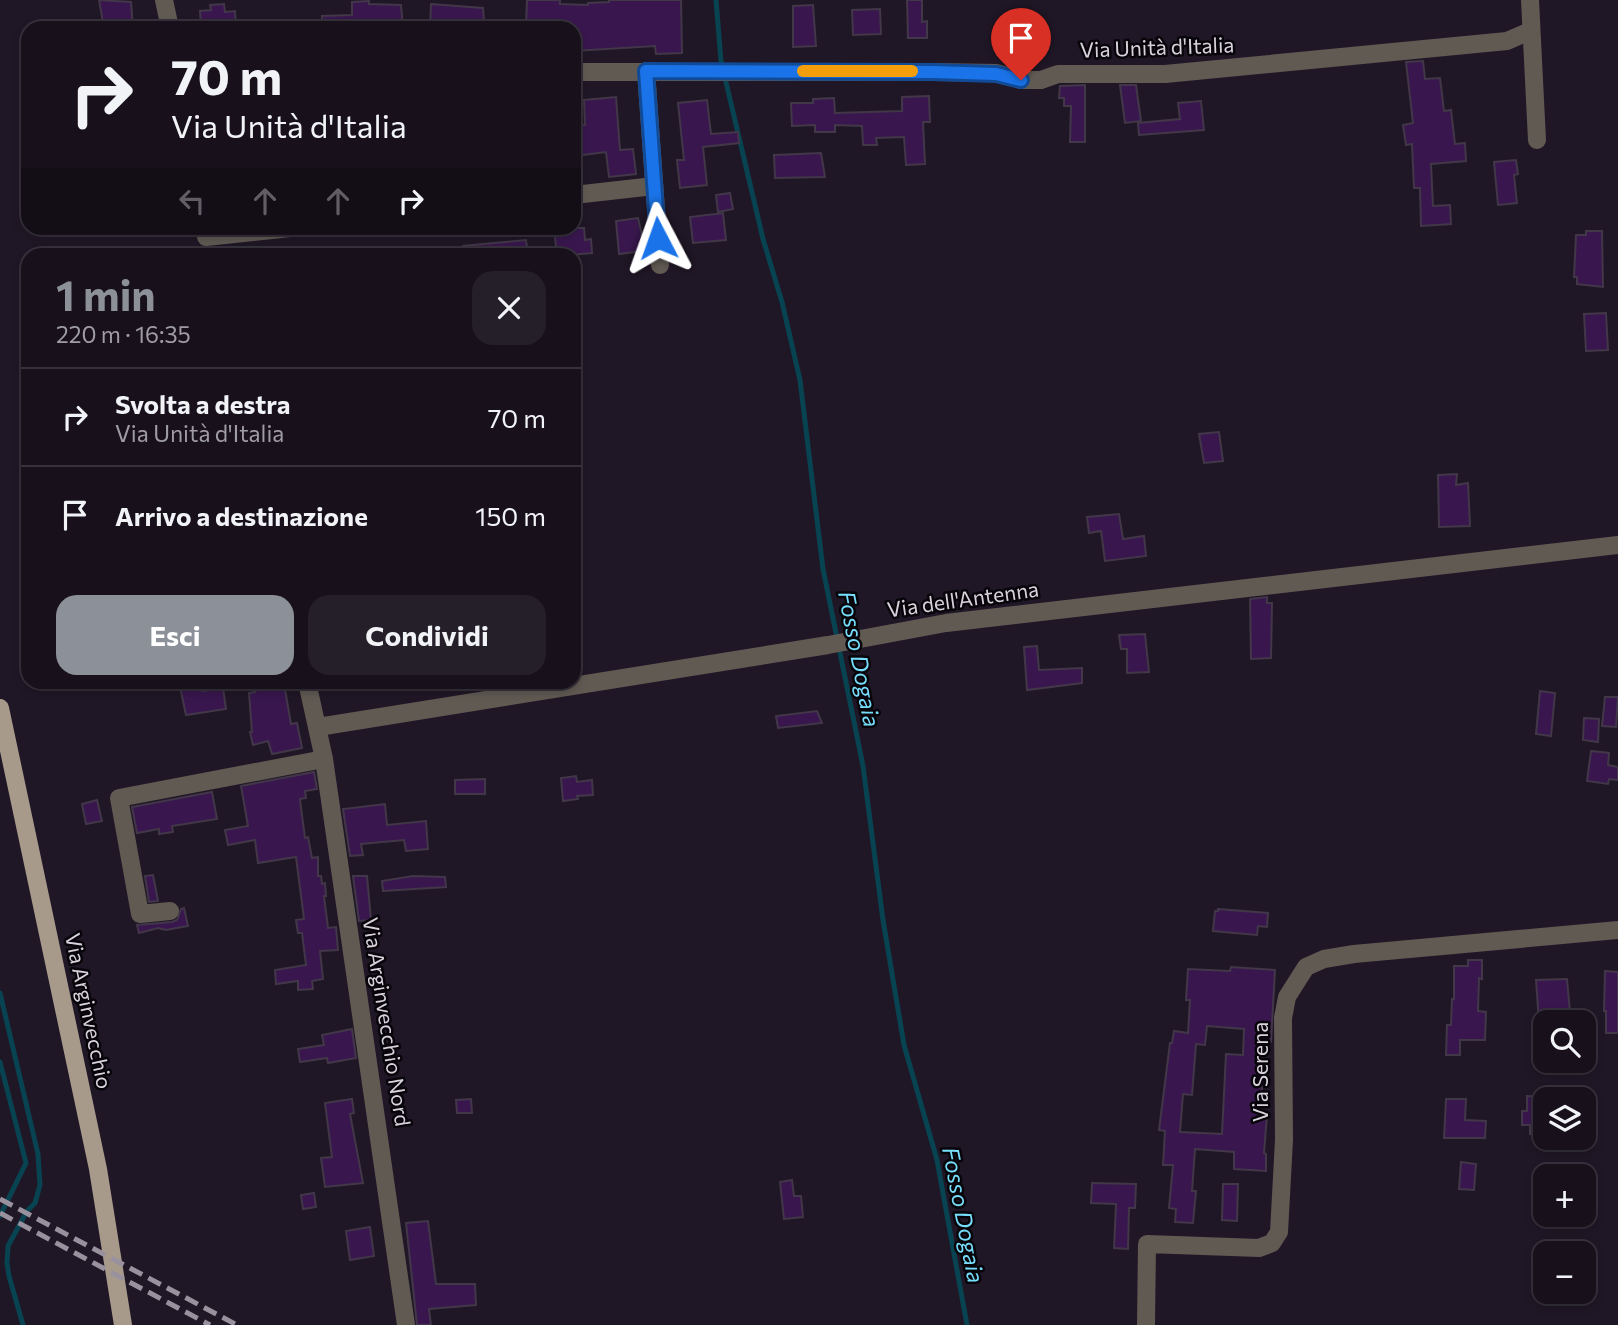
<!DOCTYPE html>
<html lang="it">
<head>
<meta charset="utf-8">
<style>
	:root { --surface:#18111c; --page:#251f29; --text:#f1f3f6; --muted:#9f9da3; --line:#36313b; --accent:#8c9099 }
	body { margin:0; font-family:Commissioner,sans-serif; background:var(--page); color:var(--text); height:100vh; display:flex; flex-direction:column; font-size:26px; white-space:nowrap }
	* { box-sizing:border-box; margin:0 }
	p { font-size:23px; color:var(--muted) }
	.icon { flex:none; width:38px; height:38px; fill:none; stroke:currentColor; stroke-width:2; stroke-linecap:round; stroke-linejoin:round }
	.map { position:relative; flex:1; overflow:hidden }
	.sheet { position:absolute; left:21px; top:248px; width:560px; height:441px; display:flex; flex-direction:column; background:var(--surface); border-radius:21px; box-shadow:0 4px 10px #0003,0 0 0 2px var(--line) }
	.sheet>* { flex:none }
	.top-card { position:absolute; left:21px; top:21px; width:560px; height:214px; border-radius:21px; box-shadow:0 4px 10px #0003,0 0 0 2px var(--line); background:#18111c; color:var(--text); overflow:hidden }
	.tools { position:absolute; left:1533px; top:1010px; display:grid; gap:14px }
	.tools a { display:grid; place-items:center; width:63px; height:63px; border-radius:14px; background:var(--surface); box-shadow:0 4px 10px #0003,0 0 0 2px var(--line); font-size:35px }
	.pin { position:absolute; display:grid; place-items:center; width:60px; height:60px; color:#fff; margin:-72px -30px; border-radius:50% 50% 50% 0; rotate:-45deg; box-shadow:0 0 7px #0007 }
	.pin .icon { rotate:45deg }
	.me { position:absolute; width:77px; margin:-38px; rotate:356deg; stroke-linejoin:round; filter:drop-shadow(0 0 5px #0008) }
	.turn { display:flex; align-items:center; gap:24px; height:147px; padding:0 35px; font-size:32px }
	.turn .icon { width:91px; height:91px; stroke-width:2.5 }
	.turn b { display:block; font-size:49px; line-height:60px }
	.lanes { display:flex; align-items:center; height:66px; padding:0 35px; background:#0003; justify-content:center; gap:35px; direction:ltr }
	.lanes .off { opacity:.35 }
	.round { display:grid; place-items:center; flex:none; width:74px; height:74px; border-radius:21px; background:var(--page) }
	.head { display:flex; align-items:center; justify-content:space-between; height:119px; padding:0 35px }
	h1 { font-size:42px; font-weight:700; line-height:52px; color:var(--accent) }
	.primary-button { display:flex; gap:14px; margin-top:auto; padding:14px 35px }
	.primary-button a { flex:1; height:80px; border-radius:21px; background:var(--accent); color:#fff; font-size:28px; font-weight:700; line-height:80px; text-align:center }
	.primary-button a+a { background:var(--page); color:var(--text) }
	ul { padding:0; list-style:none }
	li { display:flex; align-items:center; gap:21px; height:98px; padding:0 35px; border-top:2px solid var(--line) }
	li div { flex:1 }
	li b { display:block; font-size:26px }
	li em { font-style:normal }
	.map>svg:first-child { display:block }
</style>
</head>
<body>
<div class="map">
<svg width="1618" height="1325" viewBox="0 0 1618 1325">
	<rect width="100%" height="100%" fill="#201726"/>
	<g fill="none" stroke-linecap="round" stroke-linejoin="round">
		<g stroke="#084351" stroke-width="5">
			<path d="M716,0L721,61L763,239L782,302L800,380L823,569L863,766L883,920L904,1045L937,1160L967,1325"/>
			<path d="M0,993L38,1154L40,1185L35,1203L27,1211L8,1246L7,1263L9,1276L23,1325"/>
			<path d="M0,1062L26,1163L0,1216"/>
		</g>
	</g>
	<g fill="#39174e" stroke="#413748" stroke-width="2" fill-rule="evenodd">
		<path d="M99,0L131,2L133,28H104Z"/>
		<path d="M527,0H560V4L588,5V3L609,2V0H681L682,53L656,54L655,46L574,51V28H553V24H526Z"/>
		<path d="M907,0H922V22L927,21V38H908Z"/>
		<path d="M369,1V4L401,5L403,28H322V16L352,15V2Z"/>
		<path d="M224,4L225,12L235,11L236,28H206L201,25L200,11L211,10L210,5Z"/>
		<path d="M431,4L483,8L484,21L456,23V28H430Z"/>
		<path d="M813,5L816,46L793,47V6Z"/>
		<path d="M880,9L881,34L853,35L852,10Z"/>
		<path d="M1423,61L1425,79L1440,78L1444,111L1451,110L1455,144L1465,143L1466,161L1431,164L1433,206L1450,205L1451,224L1421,226L1420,188H1414L1412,144L1406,145L1403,125L1413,123L1406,62Z"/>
		<path d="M1085,85V142H1070L1071,106H1064V98H1059L1060,86Z"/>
		<path d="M1120,85H1136L1141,121L1125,123Z"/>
		<path d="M929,96L930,122H923L925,164L906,165L904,137L876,138L877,145H863L862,126L835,125V132H815V125L792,126L791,103H813V99L834,98L835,113L902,111V97Z"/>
		<path d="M616,97L620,150L633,149L636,174L609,177L606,152L582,155V148H574V125H585L584,100Z"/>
		<path d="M707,100L711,134L738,132L739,143L703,147L707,185L680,188L677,160H684L678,103Z"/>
		<path d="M1201,101L1204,130L1139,135L1138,123L1180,119L1178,103Z"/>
		<path d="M821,153L825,177L775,178L774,155Z"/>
		<path d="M1516,160L1518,174L1514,175L1517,203L1498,205L1494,162Z"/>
		<path d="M730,193L733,209L718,212L716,195Z"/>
		<path d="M723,213L726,240L693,243L690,217Z"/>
		<path d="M638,218L644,244H642V251L619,254L616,221Z"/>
		<path d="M554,228H584L585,240L591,239L592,253L557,256Z"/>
		<path d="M1586,231H1602L1603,287L1577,284V277H1574L1576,235H1586Z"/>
		<path d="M526,240L528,256H464L463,246Z"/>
		<path d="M1606,313L1608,350L1586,351L1584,314Z"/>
		<path d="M1219,432L1223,461L1204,463L1199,434Z"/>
		<path d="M1457,474L1456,485L1468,483L1470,526L1439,527L1438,475Z"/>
		<path d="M1119,514L1123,539L1144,536L1146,556L1105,561L1101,531L1089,533L1087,517Z"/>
		<path d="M1267,597V603H1272L1271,658L1251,659L1250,599Z"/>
		<path d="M1145,634L1149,672L1127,673V649H1121L1119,635Z"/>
		<path d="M1037,646L1039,670L1082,668V683L1027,690L1024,647Z"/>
		<path d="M179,682H201L203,691L223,688L226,709L186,715Z"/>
		<path d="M284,684L291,724L297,723L302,748L272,754L268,741L253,745L250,732H252L249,693L255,692L258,688Z"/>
		<path d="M1540,691L1555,693L1551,736L1536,734Z"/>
		<path d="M1605,697H1618L1616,727L1602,726Z"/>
		<path d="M817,711L822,723L778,728L776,716Z"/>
		<path d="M1584,718L1599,719L1598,742L1583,740Z"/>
		<path d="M1591,751L1609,753L1608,765L1618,767V780L1609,779L1608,784L1587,781Z"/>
		<path d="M314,772L317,789L305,791L306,798L300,799L301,808L305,838L308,837L312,858L318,857V876H321L322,884L325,883L326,896H324L328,928L336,927L338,950L320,951L323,979L312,981L313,989L298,990V981L276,984L275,970L306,965L302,933H298L296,920L304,919L296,857L258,863L255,840L228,845L225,830L248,826L241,786Z"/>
		<path d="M576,776L577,782L592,780L593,795L577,796L578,799L563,801L561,778Z"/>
		<path d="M485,779V794H455V780Z"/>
		<path d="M212,792L217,819L172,826L173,832L159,834V829L137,833L132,807Z"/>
		<path d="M97,800L102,821L86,824L82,804Z"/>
		<path d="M385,804L387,825L426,821L428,849L406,851L404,840L361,844L363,855L350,856L343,809Z"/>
		<path d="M153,875L158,901L149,902L145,876Z"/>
		<path d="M353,876H367L371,920L359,921Z"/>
		<path d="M413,876L445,877L446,887L383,891L382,881Z"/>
		<path d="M184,908L188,926L166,930L158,928L139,933L137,925L172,922L177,920L181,909Z"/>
		<path d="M1218,909L1268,913L1267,927L1258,926L1257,935L1213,931L1215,911H1218Z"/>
		<path d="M1468,960H1482V979L1479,978L1478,1011L1486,1012L1485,1040H1460V1055H1446L1447,1025H1451L1452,999H1454V966H1468Z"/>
		<path d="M1231,967L1275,970L1271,1042L1262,1041L1259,1072L1267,1073L1266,1086H1262L1260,1114L1267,1115L1264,1153L1266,1154V1171L1234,1169V1152L1195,1149L1192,1191H1196L1193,1223L1175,1222L1176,1209L1169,1208L1173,1165H1163L1165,1131L1159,1130L1170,1043H1172L1174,1031L1188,1033L1190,1000H1186L1188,969L1230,971ZM1207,1026L1244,1029L1243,1055L1226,1054L1222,1134L1180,1132L1183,1094L1192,1095L1196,1044L1205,1045Z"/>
		<path d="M1605,971L1618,972V1033H1606V1011H1604Z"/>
		<path d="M1567,979L1570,1012H1565L1566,1022H1539L1536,980Z"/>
		<path d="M352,1029L356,1058L328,1063L327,1058L300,1062L298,1049L324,1045L322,1035Z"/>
		<path d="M1527,1096L1545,1097V1135L1530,1134V1125H1522V1111H1527Z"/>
		<path d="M352,1099L354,1113L350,1114L363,1183L325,1187L321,1158L332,1157L325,1103Z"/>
		<path d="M471,1099L472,1113H457L456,1100Z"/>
		<path d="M1446,1099H1466L1465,1120L1486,1121L1485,1138H1444Z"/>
		<path d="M1461,1162L1476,1164L1474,1190L1459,1189Z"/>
		<path d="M792,1180L794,1196H801L803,1217L784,1219L780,1182Z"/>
		<path d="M1092,1183L1136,1184L1135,1208H1129L1128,1249L1114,1248L1116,1204L1091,1203Z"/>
		<path d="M1223,1184H1238L1237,1221L1222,1220Z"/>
		<path d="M314,1193L316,1207L303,1209L301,1195Z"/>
		<path d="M428,1221L436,1284H475L476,1305L429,1309L431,1325H417L406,1223Z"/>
		<path d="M370,1227L374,1256L350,1260L346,1231Z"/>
	</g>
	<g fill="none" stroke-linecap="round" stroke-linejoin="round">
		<g stroke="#605a53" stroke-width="18">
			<path d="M164,0L170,28"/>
			<path d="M1530,0L1537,140"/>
			<path d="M646,71L660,265"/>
			<path d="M574,72H933L996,73L1021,80H1041L1058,74H1165L1507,41L1530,31"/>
			<path d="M574,195L654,186"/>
			<path d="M206,237L290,228"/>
			<path d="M307,682L324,759L406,1325"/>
			<path d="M318,727L828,645L946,623L1618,545"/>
			<path d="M170,911L140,914L119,798L324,759"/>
			<path d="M1146,1325L1147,1244L1259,1248L1272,1243L1279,1232L1284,1140L1283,1018L1287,997L1306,967L1324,959L1354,954L1618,930"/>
		</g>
		<path stroke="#a79a8b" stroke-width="18" d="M0,708L98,1169L123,1325"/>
		<g stroke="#99929e" stroke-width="5" stroke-dasharray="14 7" stroke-linecap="butt">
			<path d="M0,1199L237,1325"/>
			<path d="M0,1213L210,1325"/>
		</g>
	</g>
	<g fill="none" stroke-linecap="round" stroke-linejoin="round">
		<defs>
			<path id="route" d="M658,238L646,71L933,72L996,74L1021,80"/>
		</defs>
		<use href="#route" stroke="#114b97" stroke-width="18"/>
		<use href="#route" stroke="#1a73e8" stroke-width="12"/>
		<path stroke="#f59e0b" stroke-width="12" d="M803,71H912"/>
	</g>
	<g text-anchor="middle" stroke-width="5" stroke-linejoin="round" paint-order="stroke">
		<g font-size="21" fill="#d8d2dd" stroke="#08050a">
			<text transform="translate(1157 48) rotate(-2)" y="7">Via Unità d'Italia</text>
			<text transform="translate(963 600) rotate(-8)" y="7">Via dell'Antenna</text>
			<text transform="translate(88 1011) rotate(78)" y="7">Via Arginvecchio</text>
			<text transform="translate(386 1022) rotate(81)" y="7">Via Arginvecchio Nord</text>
			<text transform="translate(1261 1072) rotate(-90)" y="7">Via Serena</text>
		</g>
		<g font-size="23" font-style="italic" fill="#76ddfb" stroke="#08050a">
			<text transform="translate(859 659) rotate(79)" y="8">Fosso Dogaia</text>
			<text transform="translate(963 1215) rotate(79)" y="8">Fosso Dogaia</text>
		</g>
	</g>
</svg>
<div class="tools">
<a><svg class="icon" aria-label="search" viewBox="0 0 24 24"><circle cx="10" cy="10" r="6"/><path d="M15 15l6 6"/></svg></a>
<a><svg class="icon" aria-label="layers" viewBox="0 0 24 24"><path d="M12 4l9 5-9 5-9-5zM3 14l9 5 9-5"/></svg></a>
<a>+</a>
<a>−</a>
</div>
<div class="pin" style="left:1021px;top:80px;background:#d93025"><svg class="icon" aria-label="arrive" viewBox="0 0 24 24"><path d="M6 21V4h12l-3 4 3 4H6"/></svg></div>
<svg class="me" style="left:658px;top:238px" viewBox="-20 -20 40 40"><path d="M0-17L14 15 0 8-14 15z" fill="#1a73e8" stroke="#fff" stroke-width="4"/></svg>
<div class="top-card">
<div class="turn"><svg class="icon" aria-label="right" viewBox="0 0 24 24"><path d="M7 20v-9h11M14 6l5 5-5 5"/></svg><div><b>70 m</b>Via Unità d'Italia</div></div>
<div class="lanes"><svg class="icon off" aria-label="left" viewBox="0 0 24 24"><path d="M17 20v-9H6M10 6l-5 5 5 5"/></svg><svg class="icon off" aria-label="ahead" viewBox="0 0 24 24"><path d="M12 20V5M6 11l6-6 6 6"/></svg><svg class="icon off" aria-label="ahead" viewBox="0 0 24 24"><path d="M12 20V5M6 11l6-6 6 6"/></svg><svg class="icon" aria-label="right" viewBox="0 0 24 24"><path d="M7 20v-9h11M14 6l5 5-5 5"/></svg></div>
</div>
<section class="sheet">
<div class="head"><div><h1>1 min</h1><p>220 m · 16:35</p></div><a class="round"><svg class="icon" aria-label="close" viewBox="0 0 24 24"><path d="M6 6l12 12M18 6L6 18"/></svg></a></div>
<ul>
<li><svg class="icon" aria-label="right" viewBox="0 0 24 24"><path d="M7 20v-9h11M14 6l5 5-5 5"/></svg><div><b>Svolta a destra</b><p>Via Unità d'Italia</p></div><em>70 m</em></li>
<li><svg class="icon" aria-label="arrive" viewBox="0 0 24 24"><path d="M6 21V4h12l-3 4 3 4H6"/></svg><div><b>Arrivo a destinazione</b></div><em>150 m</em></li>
</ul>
<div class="primary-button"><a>Esci</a><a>Condividi</a></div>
</section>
</div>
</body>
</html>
